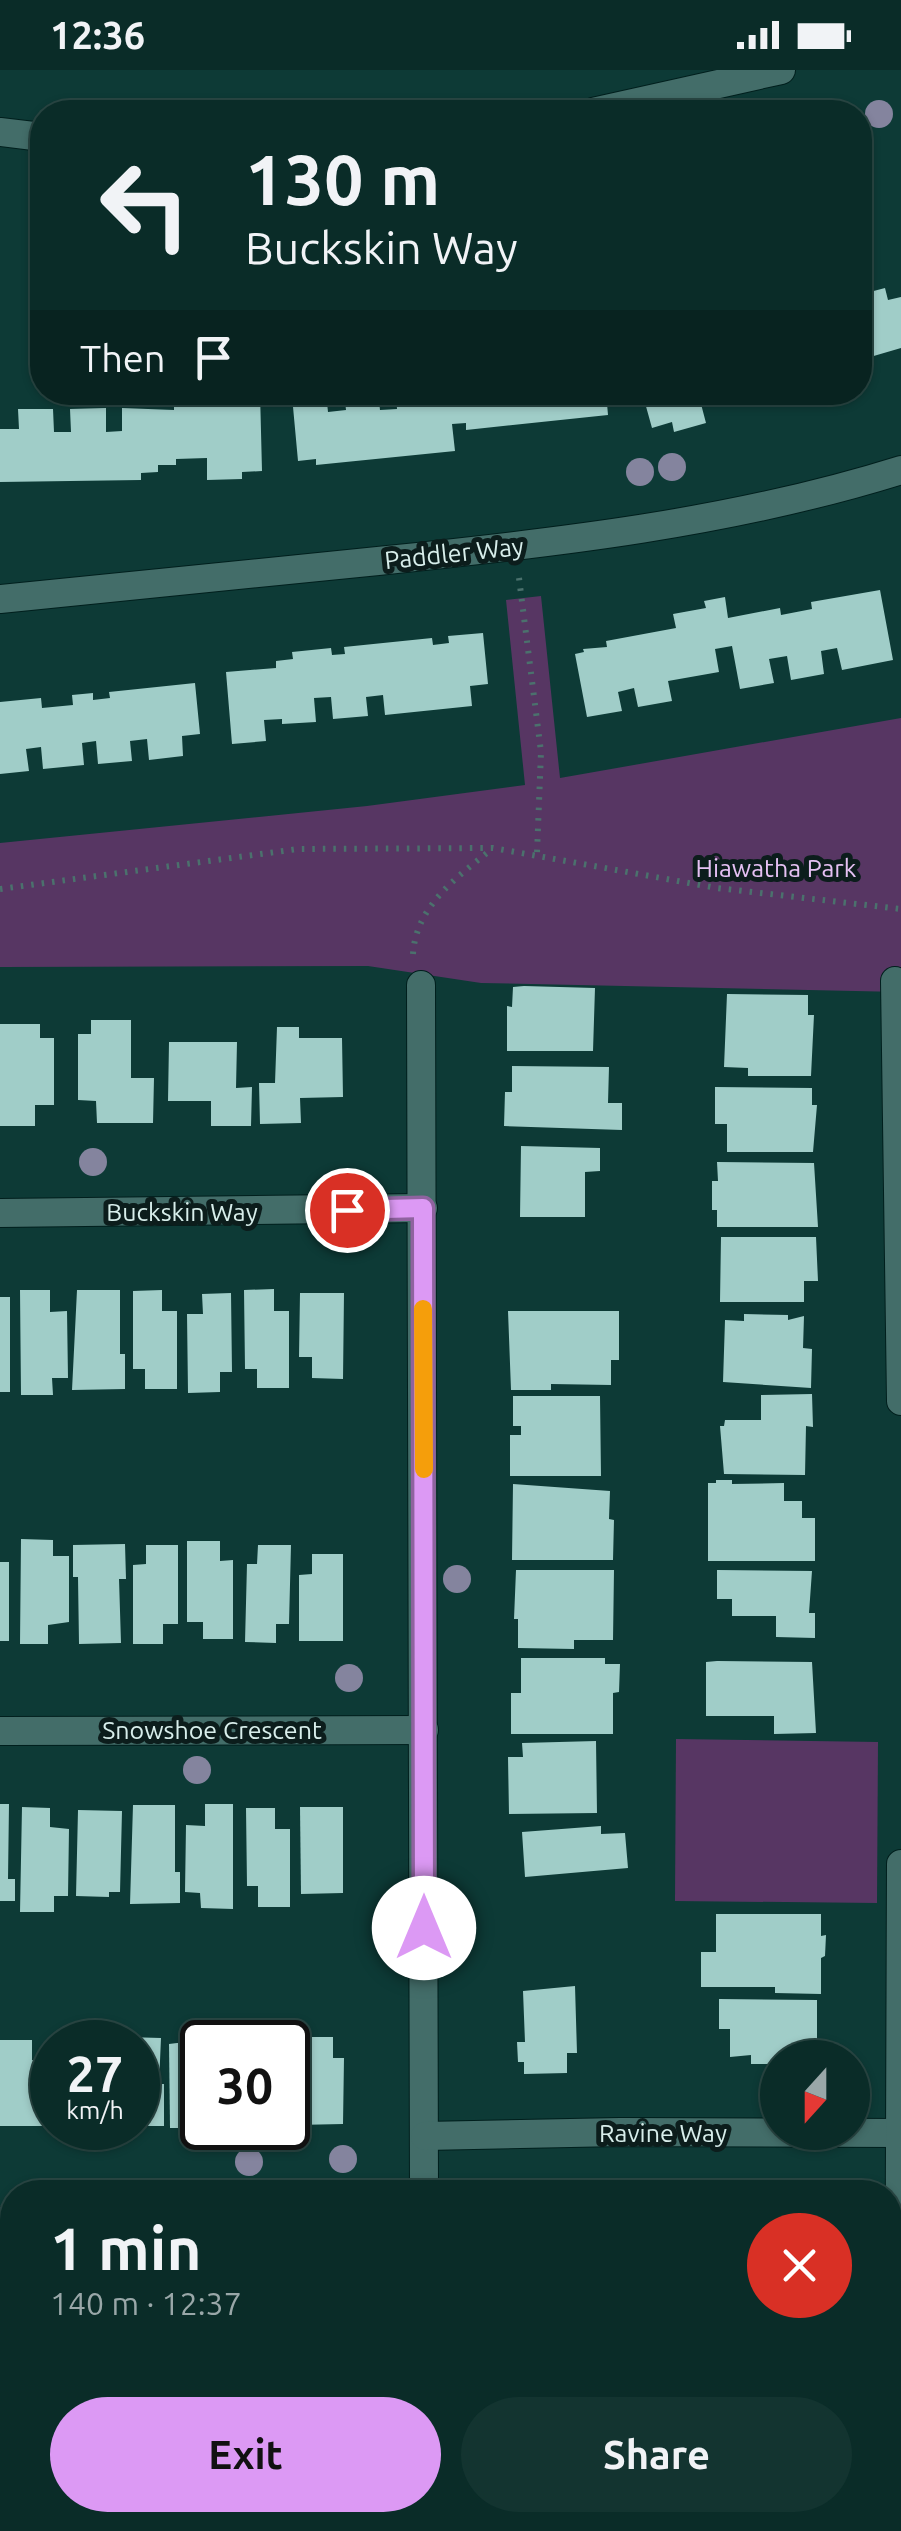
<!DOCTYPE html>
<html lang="en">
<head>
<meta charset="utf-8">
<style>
	:root { --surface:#0a2c28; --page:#133430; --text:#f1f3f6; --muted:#99a7a8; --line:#2a4845; --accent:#dc99f4 }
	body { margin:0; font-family:Ubuntu,sans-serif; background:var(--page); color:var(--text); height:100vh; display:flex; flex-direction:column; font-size:38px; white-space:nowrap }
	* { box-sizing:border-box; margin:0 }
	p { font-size:32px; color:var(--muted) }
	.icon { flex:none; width:55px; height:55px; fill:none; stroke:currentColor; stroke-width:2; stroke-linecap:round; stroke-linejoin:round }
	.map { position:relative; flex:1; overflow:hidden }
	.sheet { position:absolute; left:0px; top:2110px; width:902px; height:352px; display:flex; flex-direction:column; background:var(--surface); border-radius:40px 40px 0 0; box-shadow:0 2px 8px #0004,0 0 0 2px var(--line) }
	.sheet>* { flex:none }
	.top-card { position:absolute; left:30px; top:30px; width:842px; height:305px; border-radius:40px; box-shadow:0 2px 8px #0004,0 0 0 2px var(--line); background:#0a2c28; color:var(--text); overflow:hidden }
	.needle { width:65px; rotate:201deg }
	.controls { position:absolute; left:760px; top:1970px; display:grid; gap:20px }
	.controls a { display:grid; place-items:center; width:110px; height:110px; border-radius:50%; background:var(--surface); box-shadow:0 2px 8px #0004,0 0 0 2px var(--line); font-size:50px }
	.speed { position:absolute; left:30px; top:1950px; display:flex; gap:20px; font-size:50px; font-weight:700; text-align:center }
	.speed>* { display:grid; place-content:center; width:130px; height:130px; border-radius:50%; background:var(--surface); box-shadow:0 2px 8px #0004,0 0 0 2px var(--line); line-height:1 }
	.speed small { font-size:25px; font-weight:400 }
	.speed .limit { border:5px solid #111; border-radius:15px; background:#fff; color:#111 }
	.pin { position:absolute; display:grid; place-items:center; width:85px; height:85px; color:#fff; margin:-42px; border:5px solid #fff; border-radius:50%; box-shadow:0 2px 10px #0007 }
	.me { position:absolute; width:110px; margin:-55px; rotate:0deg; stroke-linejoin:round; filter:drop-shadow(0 0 8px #0008) }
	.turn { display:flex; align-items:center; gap:35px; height:210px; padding:0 50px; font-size:45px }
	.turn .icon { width:130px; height:130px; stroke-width:2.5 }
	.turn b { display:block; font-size:70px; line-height:85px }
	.then { display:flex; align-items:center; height:95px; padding:0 50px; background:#0003; gap:20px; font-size:38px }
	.round { display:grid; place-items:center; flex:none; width:105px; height:105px; border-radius:52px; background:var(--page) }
	.overview { display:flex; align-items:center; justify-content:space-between; height:170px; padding:0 50px }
	h1 { font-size:60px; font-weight:700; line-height:75px }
	.button { display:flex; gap:20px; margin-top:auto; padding:20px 50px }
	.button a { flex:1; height:115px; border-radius:60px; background:var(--accent); color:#111; font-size:40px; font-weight:700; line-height:115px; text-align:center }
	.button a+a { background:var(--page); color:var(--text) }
	.status { display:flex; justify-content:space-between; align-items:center; height:70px; padding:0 50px; background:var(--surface); direction:ltr }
	.status svg { height:28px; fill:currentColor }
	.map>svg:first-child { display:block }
</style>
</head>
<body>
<div class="status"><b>12:36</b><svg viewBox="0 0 49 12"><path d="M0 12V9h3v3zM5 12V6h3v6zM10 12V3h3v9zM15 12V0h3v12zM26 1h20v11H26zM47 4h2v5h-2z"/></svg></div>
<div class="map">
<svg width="901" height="2461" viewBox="0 0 901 2461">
	<rect width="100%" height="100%" fill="#0d3a36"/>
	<g fill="#573663">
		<path d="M541,526L560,708L901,648V922L481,913L368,896L0,897V773L367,736L525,715L506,530Z"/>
		<path d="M676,1669L878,1672L877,1833L675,1831Z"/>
	</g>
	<g fill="#a0cdc8">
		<path d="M865,216L866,223L885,218L888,230L901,227V278L860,290V217Z"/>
		<path d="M226,322H260L262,401L242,402V409L207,410V388L176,389V395H158V402L141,403V410L0,412V359H19L18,339H53L54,362H71L70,339L106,338V362L122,361V338L174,340V324H209V330H226Z"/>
		<path d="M344,322H378L380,340L397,339L396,322H430L431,332L449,330L440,329L439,322H606L608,345L466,360V353L452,354L455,381L316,395V389L298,391L292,326L326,323L328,342L346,340Z"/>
		<path d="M642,322H738V324L701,334L706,353L674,362L672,352L652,358Z"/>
		<path d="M880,520L893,590L842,600L837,578L821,581L824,604L791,610L787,586L769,589L774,613L740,619L732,576L715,579L719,602L668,611L672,631L638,637L634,618L618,622L622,641L587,647L575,584L584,582L583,579L607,577L606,571L676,558L673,544L706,538L704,531L725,527L728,548L780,538L781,545L812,539L811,532Z"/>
		<path d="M483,563L488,614L470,616L472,636L385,645L383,625L366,627L368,646L333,649L331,627L314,628L316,652L282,654V649L264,650L266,671L232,674L226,602L276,598V591L293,589L292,582L331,578L332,585L345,584L344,577L432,568L433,575L449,573L448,566Z"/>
		<path d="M195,613L200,664L182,666L183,686L149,690L147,669L130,671L132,691L98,694L96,671L82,673L84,695L43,699L41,677L26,679L29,701L0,704V632L41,628L42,638L73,635L72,625L93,623V630L110,628L109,622Z"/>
		<path d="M524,916L595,918L593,981H507V936L512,937L513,917Z"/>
		<path d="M727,924L808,925V945H814L811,1006H748V998L724,997Z"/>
		<path d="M91,950H131V1008H154L153,1053H97L96,1031L78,1030V964H91Z"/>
		<path d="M0,954H40V968H54V1035H35V1056H0Z"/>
		<path d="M277,957H299V968H342L343,1027L300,1028L301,1053L260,1054L259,1013H275Z"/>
		<path d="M169,972H237L236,1018L252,1017L251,1056H211V1031H168Z"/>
		<path d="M512,996L609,997L608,1033H622V1060L504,1056L505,1022H512Z"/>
		<path d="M715,1017L812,1018V1035H817L813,1082H727V1054H715Z"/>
		<path d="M521,1076L600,1078V1101L585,1102V1147H520Z"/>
		<path d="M717,1092L814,1093L818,1157H717V1140H712V1111H718Z"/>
		<path d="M721,1167H816L818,1211H804V1232H720Z"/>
		<path d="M274,1219V1241H289V1318H257V1299H245L244,1220Z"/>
		<path d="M20,1220H50V1242L67,1241L68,1308H52L53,1325H21Z"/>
		<path d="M77,1220H120V1284H125V1319L72,1320Z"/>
		<path d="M162,1220V1241H177V1319H145V1299H133V1221Z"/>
		<path d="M231,1223L232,1302H220V1322L188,1323L187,1244H203L202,1224Z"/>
		<path d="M300,1223H344L343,1309L312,1308V1287H299Z"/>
		<rect x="0" y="1227" width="10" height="95"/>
		<path d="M508,1241H619V1290H611V1315L551,1314V1320H511Z"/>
		<path d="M744,1244L788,1245V1250L804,1246L803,1278L812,1279L811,1318L723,1312L725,1250L744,1251Z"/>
		<path d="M812,1324L813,1357L806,1356L805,1405L724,1404L720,1356H724L725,1350H761V1325Z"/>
		<path d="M513,1326H600L601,1406H510V1365H521V1356H513Z"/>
		<path d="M716,1410H732V1414L784,1413V1431H802V1448H815V1491H708V1413H716Z"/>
		<path d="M513,1414L610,1421L609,1449L614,1450L613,1490H512Z"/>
		<path d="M21,1469L53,1470V1486H69V1552L48,1555V1574H20Z"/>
		<path d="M187,1471H220V1491L233,1490V1569H203V1552H187Z"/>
		<path d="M125,1474L126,1509H119L121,1573L79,1574L78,1507H73V1475Z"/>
		<path d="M146,1475H178V1554H163V1574H133V1495L146,1494Z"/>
		<path d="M258,1475H291L289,1554H276V1573L245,1572L247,1494H257Z"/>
		<path d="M312,1484H343V1571H299V1505L312,1504Z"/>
		<rect x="0" y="1492" width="9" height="79"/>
		<path d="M516,1500H614L613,1570H574V1579L518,1578V1549H514Z"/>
		<path d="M717,1500L812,1501L809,1543H815V1568L776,1567V1546H732V1529H717Z"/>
		<path d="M521,1588H605V1594H620L619,1622L613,1623V1664H511V1623H521Z"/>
		<path d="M717,1591L812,1592L816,1663L774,1664V1646H706V1592Z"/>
		<path d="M596,1671L597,1743L509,1744L508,1687H523L522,1673Z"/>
		<path d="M0,1734H9L8,1809H15V1831H0Z"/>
		<path d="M205,1734H233V1839L201,1838L200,1823L185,1822L186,1755L205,1756Z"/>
		<path d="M133,1735H175V1802H180V1833L130,1834Z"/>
		<path d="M22,1737L50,1738V1757L69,1759L68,1826H54V1842H20Z"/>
		<path d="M300,1737H343V1823L301,1824Z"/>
		<path d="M246,1738H275V1759H290V1837H258V1816H247Z"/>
		<path d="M78,1740L122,1741L120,1822H109V1827L76,1826Z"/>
		<path d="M601,1756V1764L625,1763L628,1798L525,1807L522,1762Z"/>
		<path d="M716,1844H821V1866L826,1865L825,1886L821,1888V1924L775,1923V1917H701V1882H716Z"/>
		<path d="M575,1916L577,1983H567V2003L524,2004V1992H518L517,1972H525L523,1921Z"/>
		<path d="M719,1929L817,1930V1975H800V1988H778V1994H751V1985L730,1987V1959H719Z"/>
		<path d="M96,1964V1972H59V1965Z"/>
		<path d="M283,1966V1972H247V1967Z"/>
		<path d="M126,1967L161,1968L159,2014H164V2056H139L138,1972H126Z"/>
		<path d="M298,1967H333V1988H344L343,2054L296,2055Z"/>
		<path d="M0,1970H32V1990H44L43,2056H0Z"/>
		<path d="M177,1973H202L203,2058H170L169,1974Z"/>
		<path d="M820,2456V2461H750V2458Z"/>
	</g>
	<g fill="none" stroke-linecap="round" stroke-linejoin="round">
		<defs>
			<g id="minor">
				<path d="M0,529C126,516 252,503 378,491C554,473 732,453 901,400"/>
				<path d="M895,911L901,1331"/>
				<path d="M421,915L424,2122"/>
				<path d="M0,1143L423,1138"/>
				<path d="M0,1661L424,1660"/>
				<path d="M425,2066L620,2062L901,2063"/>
				<path d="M0,2151H12"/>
				<path d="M422,2450V2461"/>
				<path d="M895,2461L899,2350L901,1794"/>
			</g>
			<g id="secondary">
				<path d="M593,42L781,0"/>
				<path d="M0,62L42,67"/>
			</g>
		</defs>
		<use href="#minor" stroke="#001f1d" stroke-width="30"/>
		<use href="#secondary" stroke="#001f1d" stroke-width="30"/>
		<g stroke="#4b716d" stroke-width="6" stroke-dasharray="2.5 8" stroke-linecap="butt">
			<path d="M519,508L541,682L537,783"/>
			<path d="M0,819L298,779L493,778L717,818L901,839"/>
			<path d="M413,884C416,836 457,807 492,779"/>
		</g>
		<use href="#minor" stroke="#436d69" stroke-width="28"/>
		<use href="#secondary" stroke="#436d69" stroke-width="28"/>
	</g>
	<g fill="#84849e">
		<circle cx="879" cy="44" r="14"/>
		<circle cx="672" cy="397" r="14"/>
		<circle cx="640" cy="402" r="14"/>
		<circle cx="93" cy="1092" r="14"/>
		<circle cx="457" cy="1509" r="14"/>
		<circle cx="349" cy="1608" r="14"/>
		<circle cx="197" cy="1700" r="14"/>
		<circle cx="343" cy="2089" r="14"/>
		<circle cx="249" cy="2092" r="14"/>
	</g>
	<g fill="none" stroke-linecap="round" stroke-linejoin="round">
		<defs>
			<path id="route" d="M347,1140L423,1138L424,1858"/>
		</defs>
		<use href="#route" stroke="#8f639f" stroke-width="25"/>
		<use href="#route" stroke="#dc99f4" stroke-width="18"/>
		<path stroke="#f59e0b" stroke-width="18" d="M423,1239L424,1399"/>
	</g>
	<g text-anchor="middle" stroke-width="10" stroke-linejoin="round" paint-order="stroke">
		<g font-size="25" fill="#d8eeeb" stroke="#0c1d1c">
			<text transform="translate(454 483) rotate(-6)" y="9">Paddler Way</text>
			<text x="182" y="1151">Buckskin Way</text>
			<text x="212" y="1669">Snowshoe Crescent</text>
			<text x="663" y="2072">Ravine Way</text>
		</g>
		<g font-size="25" fill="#e6c1f4" stroke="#0c1d1c">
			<text x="776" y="807">Hiawatha Park</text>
		</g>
	</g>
</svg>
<div class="controls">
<a><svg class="needle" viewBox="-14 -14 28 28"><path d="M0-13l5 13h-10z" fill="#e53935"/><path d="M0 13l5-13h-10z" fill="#99a7a8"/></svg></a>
</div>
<div class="speed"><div>27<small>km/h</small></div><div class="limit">30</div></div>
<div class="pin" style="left:347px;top:1140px;background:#d93025"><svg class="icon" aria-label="arrive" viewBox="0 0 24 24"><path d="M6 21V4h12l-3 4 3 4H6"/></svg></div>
<svg class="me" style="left:424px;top:1858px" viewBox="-20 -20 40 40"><circle r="19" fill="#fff"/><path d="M0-13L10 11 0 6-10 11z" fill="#dc99f4"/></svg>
<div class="top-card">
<div class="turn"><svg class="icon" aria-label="left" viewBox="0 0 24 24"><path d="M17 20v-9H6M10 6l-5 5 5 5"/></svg><div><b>130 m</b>Buckskin Way</div></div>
<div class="then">Then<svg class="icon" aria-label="arrive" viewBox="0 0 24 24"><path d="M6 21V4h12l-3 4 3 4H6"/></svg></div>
</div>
<section class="sheet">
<div class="overview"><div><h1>1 min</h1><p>140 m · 12:37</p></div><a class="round" style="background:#d93025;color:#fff"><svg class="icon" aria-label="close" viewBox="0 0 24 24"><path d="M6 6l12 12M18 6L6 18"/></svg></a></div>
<div class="button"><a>Exit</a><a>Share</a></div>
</section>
</div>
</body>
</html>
